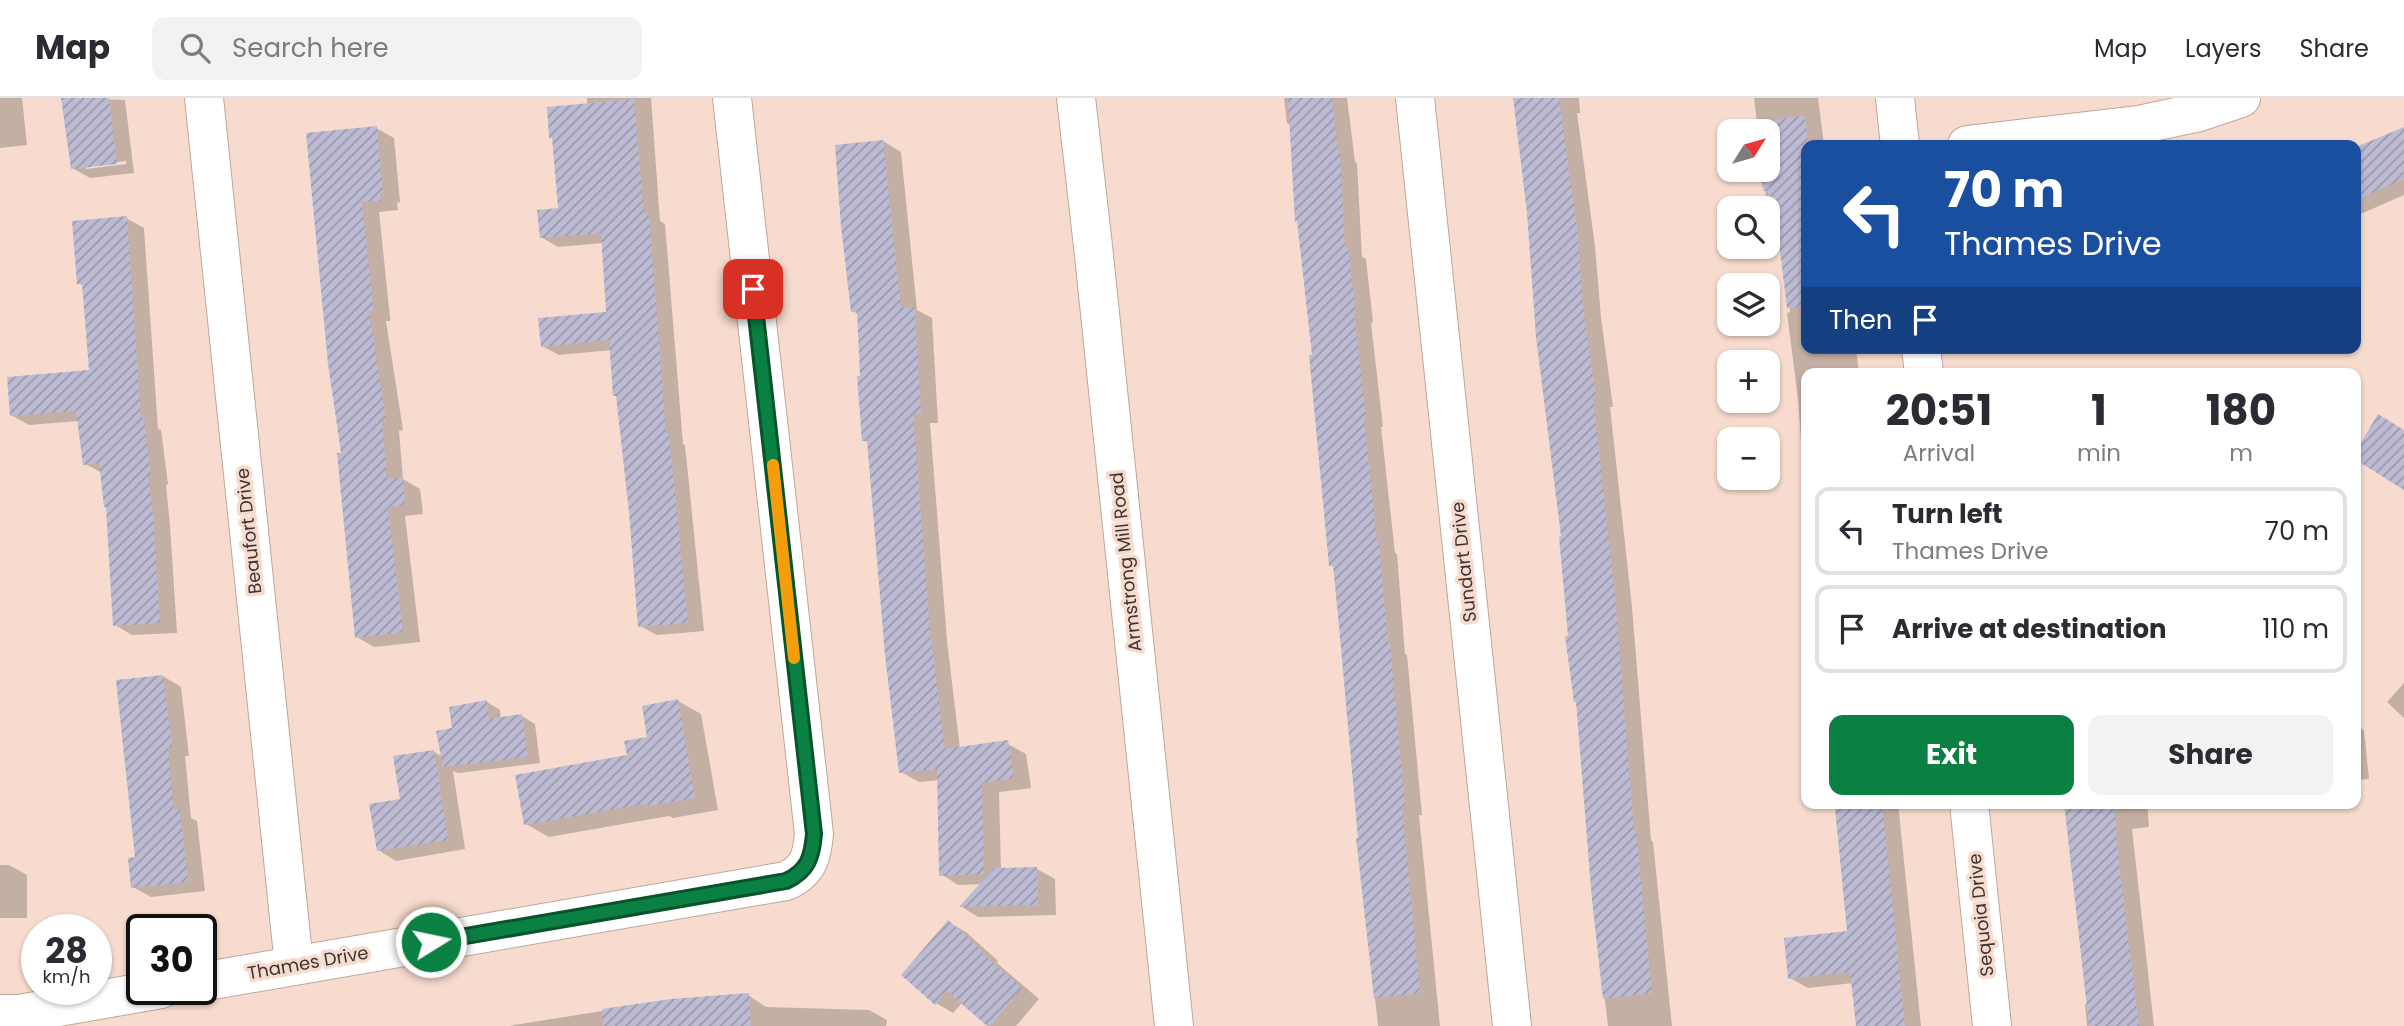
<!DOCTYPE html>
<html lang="en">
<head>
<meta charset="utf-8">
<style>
	:root { --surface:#fff; --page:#f2f2f3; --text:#2b2b33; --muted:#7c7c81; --line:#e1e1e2; --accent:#0b8043 }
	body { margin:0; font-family:Poppins,sans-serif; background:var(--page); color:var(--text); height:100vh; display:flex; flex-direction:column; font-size:26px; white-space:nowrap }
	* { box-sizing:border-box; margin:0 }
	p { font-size:23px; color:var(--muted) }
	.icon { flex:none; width:38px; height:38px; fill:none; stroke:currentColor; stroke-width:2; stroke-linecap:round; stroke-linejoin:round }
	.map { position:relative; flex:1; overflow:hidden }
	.panel { position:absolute; left:1801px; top:270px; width:560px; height:441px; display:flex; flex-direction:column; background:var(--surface); border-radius:14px; box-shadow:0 2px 5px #0004 }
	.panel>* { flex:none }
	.guide { position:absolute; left:1801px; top:42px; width:560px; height:214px; border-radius:14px; box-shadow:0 2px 5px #0004; background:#1a4fa0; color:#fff; overflow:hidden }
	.needle { width:46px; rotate:53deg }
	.tools { position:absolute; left:1717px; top:21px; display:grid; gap:14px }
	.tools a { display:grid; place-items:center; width:63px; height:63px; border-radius:14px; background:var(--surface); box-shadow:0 2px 5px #0004; font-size:35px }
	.speed { position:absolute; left:21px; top:816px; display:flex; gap:14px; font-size:35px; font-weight:700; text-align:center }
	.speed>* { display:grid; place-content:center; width:91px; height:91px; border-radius:50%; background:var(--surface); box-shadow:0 2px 5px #0004; line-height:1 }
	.speed small { font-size:18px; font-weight:400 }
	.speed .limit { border:4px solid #111; border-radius:10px; background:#fff; color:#111 }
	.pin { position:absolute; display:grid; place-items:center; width:60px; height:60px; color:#fff; margin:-30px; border-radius:14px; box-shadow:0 4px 10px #0006 }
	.me { position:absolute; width:77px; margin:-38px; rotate:80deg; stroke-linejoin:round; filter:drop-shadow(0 0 5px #0008) }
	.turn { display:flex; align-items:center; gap:24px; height:147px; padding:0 28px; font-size:32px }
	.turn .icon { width:91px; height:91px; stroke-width:2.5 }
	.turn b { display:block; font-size:49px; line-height:60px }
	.then { display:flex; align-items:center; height:66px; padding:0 28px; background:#0003; gap:14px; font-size:26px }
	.eta { display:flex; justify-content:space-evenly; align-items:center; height:119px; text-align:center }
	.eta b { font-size:42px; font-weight:700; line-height:49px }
	.button { display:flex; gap:14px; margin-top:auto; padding:14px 28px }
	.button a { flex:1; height:80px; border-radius:14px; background:var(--accent); color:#fff; font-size:28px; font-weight:700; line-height:80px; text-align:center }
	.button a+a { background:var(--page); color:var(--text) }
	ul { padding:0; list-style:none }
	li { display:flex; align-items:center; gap:21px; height:88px; margin:0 14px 10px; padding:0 14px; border:4px solid var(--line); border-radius:14px }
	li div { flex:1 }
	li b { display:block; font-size:26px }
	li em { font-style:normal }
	header { display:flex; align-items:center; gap:42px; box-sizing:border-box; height:98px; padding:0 35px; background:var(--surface); border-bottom:2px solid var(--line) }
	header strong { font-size:33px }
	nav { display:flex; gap:38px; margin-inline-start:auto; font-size:24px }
	.search { width:490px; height:63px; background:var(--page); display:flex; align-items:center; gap:18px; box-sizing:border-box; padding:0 24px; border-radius:14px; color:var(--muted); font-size:26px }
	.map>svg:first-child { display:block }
</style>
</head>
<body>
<header>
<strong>Map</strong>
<div class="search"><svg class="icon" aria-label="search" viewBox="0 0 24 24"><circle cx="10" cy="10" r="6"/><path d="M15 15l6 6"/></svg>Search here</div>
<nav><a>Map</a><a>Layers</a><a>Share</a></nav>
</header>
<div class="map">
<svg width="2404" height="928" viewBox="0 0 2404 928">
	<defs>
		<pattern id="building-hatch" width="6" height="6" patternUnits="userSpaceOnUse" patternTransform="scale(1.75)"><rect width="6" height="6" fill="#bcbbd3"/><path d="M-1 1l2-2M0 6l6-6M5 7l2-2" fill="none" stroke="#9a99ac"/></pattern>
	</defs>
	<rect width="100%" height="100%" fill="#f6dbce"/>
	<g fill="#0003" fill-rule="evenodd">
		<path d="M0,0H22L27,47L0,50Z"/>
		<path d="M63,0L125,2L134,75L90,80L72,70ZM126,63V66L86,71V68Z"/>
		<path d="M587,0H651L660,123L665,126L683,346L685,347L704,533L657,537L640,528L631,414L618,299L615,297L612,252L559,257L542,248L608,216L603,145L558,149L541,139L560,111L587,7Z"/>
		<path d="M1284,0H1347L1355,64L1357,65L1362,159L1366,161L1373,224L1371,225L1383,329H1381L1395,455L1397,456L1405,556L1407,557L1422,717H1419L1440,928H1378L1358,742H1360L1335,469L1331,467L1314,258L1291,27L1287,25Z"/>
		<path d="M1516,0H1579L1580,15H1577L1595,148L1601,219L1613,309H1610L1632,509L1651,742L1653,744L1672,928H1608L1593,802L1578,604L1569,540L1563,440Z"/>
		<path d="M1754,0H1818L1824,47H1806V250H1856L1859,275H1806V413L1798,301L1787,215L1790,214L1781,144L1770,137L1763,72H1768V33H1758Z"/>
		<path d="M376,30L394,40L400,104L397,105L398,112L379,114L390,219V223H386L403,332L399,333L403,381L420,391L423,416L405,418L420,544L374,549L357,539L343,356L330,265Z"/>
		<path d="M2404,31V97L2356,118V51Z"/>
		<path d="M883,43L901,54L917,212L932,220L938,325H930L947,543L960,651L1008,646L1026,656L1031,690L999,694L1001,772L1037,771L1055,781L1056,817L978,819L962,809L982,786L958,787L941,776L939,682L919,684L901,674L869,345L864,342L859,217L853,213Z"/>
		<path d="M126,120L144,130L158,331L161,332L168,386L166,387L170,428L177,535L132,537L115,527L107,409L102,375L84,365L79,323L29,327L11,317L91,274L84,188L78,185Z"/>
		<path d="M163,578L181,589L189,658H185L191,720L197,723L205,793L151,799L133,789Z"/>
		<path d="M2404,585V620L2387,604Z"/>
		<path d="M678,603L701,616L718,712L673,720L669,718L640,723L549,739L526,726L629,659L649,641Z"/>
		<path d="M487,604L500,612L501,621L522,618L535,626L540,665L458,675L453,673L465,751L396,763L378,752L402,702L434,654L443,659L455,631Z"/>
		<path d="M2356,627L2364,632L2369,681L2356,682Z"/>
		<path d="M1836,705H1898L1921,928H1858L1853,885L1808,890L1790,880L1849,834Z"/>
		<path d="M2066,705H2147L2149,729L2132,731L2154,928H2087L2085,906H2088Z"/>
		<path d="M0,767H9L27,777V820H0Z"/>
		<path d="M948,824L966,834L998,863L997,865L1039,901L1016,928H990L963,904L953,915L936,905Z"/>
		<path d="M748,897L766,909L869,912L887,922L886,928H508L671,902Z"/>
	</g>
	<g fill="url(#building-hatch)">
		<path d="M61,0H109L117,66L71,71Z"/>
		<path d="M1288,0H1332L1338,53H1340L1345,150L1348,149L1356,215H1354L1366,319L1364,320L1377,444H1379L1388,546L1390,545L1405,708H1402L1420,895L1374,900L1356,740H1358L1338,517L1333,468H1329L1309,257H1312L1297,123L1295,124Z"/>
		<path d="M1513,0H1559L1578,137L1583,208L1596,299L1593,300L1615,498L1634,732H1636L1652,895L1603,901L1592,802L1576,604H1574L1565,538H1568L1559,439L1561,438L1536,239L1527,115Z"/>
		<path d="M634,1L644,115H649L666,336H669L688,525L638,529L629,414L616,298H613L609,242L541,249L538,220L606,214L601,135L540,140L537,112L558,110L552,40H549L547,9Z"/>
		<path d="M1805,18L1808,47H1806V209L1787,210L1778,137L1768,139V93H1763L1761,72H1768V33H1756L1755,24Z"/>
		<path d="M377,28L383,95H380L381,103L362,104L373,207V213L369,214L386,322L382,323L387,381L403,379L405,407L388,409L403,534L355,540L337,355H341L328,266L306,35Z"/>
		<path d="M2404,29V81L2356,102V49Z"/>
		<path d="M883,42L901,210L915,209L921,315L913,316L930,532L945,651L1008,642L1014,680L982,685L984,776L939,778L937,671L899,675L885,557L867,343H862L857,278H860L857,214H851L841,128L835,47Z"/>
		<path d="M127,118L141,320H144L151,377H148L153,416L160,525L113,528L106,409H104L99,365L83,367L76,313L10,318L7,279L89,272L82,186H77L72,123Z"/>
		<path d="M2378,316L2404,332V392L2356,362V353Z"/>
		<path d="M163,577L172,649H168L174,712L180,711L188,784L131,790L128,760L135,759L116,582Z"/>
		<path d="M678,601L695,700L648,708V706L616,711L524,727L515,677L627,657L624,643L647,639L642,608Z"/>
		<path d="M487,602L489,621L522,616L528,659L443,669L436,633L452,630L449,609Z"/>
		<path d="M434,652L448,742L377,753L369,706L400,701L393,658Z"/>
		<path d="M1882,705L1905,928H1856L1850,874L1788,881L1784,840L1847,833L1835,710Z"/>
		<path d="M2064,705H2114L2119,766L2139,928H2089Z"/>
		<path d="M1037,769L1038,807L959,809L994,770Z"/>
		<path d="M948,822L982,852L980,854L1022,890L990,928H987L947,893L935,907L901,877Z"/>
		<path d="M749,895L751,928H603L602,911L671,901Z"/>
	</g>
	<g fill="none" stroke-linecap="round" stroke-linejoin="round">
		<defs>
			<g id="minor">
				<path d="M204,0L294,867"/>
				<path d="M1415,0L1512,928"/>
				<path d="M1895,0L1900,47"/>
				<path d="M1967,47L2138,27L2196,15L2241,0"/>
				<path d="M1921,250L1924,275"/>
				<path d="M1969,705L1992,928"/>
				<path d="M201,884L786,783C808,773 812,759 814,736L732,0"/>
				<path d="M0,916H19L161,891"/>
			</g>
			<path id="major" d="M1076,0L1093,148L1174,928"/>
		</defs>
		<use href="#minor" stroke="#c0a69a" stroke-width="40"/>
		<use href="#major" stroke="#c0a69a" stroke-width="40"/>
		<use href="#minor" stroke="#fff" stroke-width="38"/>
		<use href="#major" stroke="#fff" stroke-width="38"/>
	</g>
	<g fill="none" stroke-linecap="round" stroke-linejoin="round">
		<defs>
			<path id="route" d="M431,844L786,783C808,773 812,759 814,736L753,191"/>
		</defs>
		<use href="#route" stroke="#07532c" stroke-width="18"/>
		<use href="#route" stroke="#0b8043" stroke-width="12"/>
		<path stroke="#f59e0b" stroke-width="12" d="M773,367L794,560"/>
	</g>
	<g text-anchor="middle" stroke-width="7" stroke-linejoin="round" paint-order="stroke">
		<g font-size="18" fill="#3f3530" stroke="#f6dbce">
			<text transform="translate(249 433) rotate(-96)" y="6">Beaufort Drive</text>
			<text transform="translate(1126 464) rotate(-96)" y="6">Armstrong Mill Road</text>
			<text transform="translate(1464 464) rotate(-96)" y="6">Sundart Drive</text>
			<text transform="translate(1981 817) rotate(-96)" y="6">Sequoia Drive</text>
			<text transform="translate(308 865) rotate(-10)" y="6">Thames Drive</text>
		</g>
	</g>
</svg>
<div class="tools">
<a><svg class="needle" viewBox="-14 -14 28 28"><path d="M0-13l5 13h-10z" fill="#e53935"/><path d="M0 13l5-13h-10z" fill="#7c7c81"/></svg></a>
<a><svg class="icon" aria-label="search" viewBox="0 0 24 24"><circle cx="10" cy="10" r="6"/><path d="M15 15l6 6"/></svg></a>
<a><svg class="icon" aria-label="layers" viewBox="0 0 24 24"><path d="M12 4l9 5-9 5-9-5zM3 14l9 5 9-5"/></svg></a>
<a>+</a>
<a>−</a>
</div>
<div class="speed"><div>28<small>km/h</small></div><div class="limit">30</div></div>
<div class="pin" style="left:753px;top:191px;background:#d93025"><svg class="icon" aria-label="arrive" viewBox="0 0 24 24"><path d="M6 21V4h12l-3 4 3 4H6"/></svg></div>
<svg class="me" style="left:431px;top:844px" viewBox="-20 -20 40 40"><circle r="17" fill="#0b8043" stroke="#fff" stroke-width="3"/><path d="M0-11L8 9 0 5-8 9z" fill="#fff"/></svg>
<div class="guide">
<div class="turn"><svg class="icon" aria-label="left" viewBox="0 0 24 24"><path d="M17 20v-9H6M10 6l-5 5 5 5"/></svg><div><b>70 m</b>Thames Drive</div></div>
<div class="then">Then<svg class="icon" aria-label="arrive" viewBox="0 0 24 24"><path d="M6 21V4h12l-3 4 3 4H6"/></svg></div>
</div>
<section class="panel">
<div class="eta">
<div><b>20:51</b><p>Arrival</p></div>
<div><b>1</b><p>min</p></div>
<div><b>180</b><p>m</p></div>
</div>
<ul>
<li><svg class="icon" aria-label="left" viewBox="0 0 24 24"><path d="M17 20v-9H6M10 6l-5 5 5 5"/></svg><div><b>Turn left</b><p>Thames Drive</p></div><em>70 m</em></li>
<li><svg class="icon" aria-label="arrive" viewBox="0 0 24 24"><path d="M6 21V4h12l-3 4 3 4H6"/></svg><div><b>Arrive at destination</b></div><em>110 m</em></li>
</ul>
<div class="button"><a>Exit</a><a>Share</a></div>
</section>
</div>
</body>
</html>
